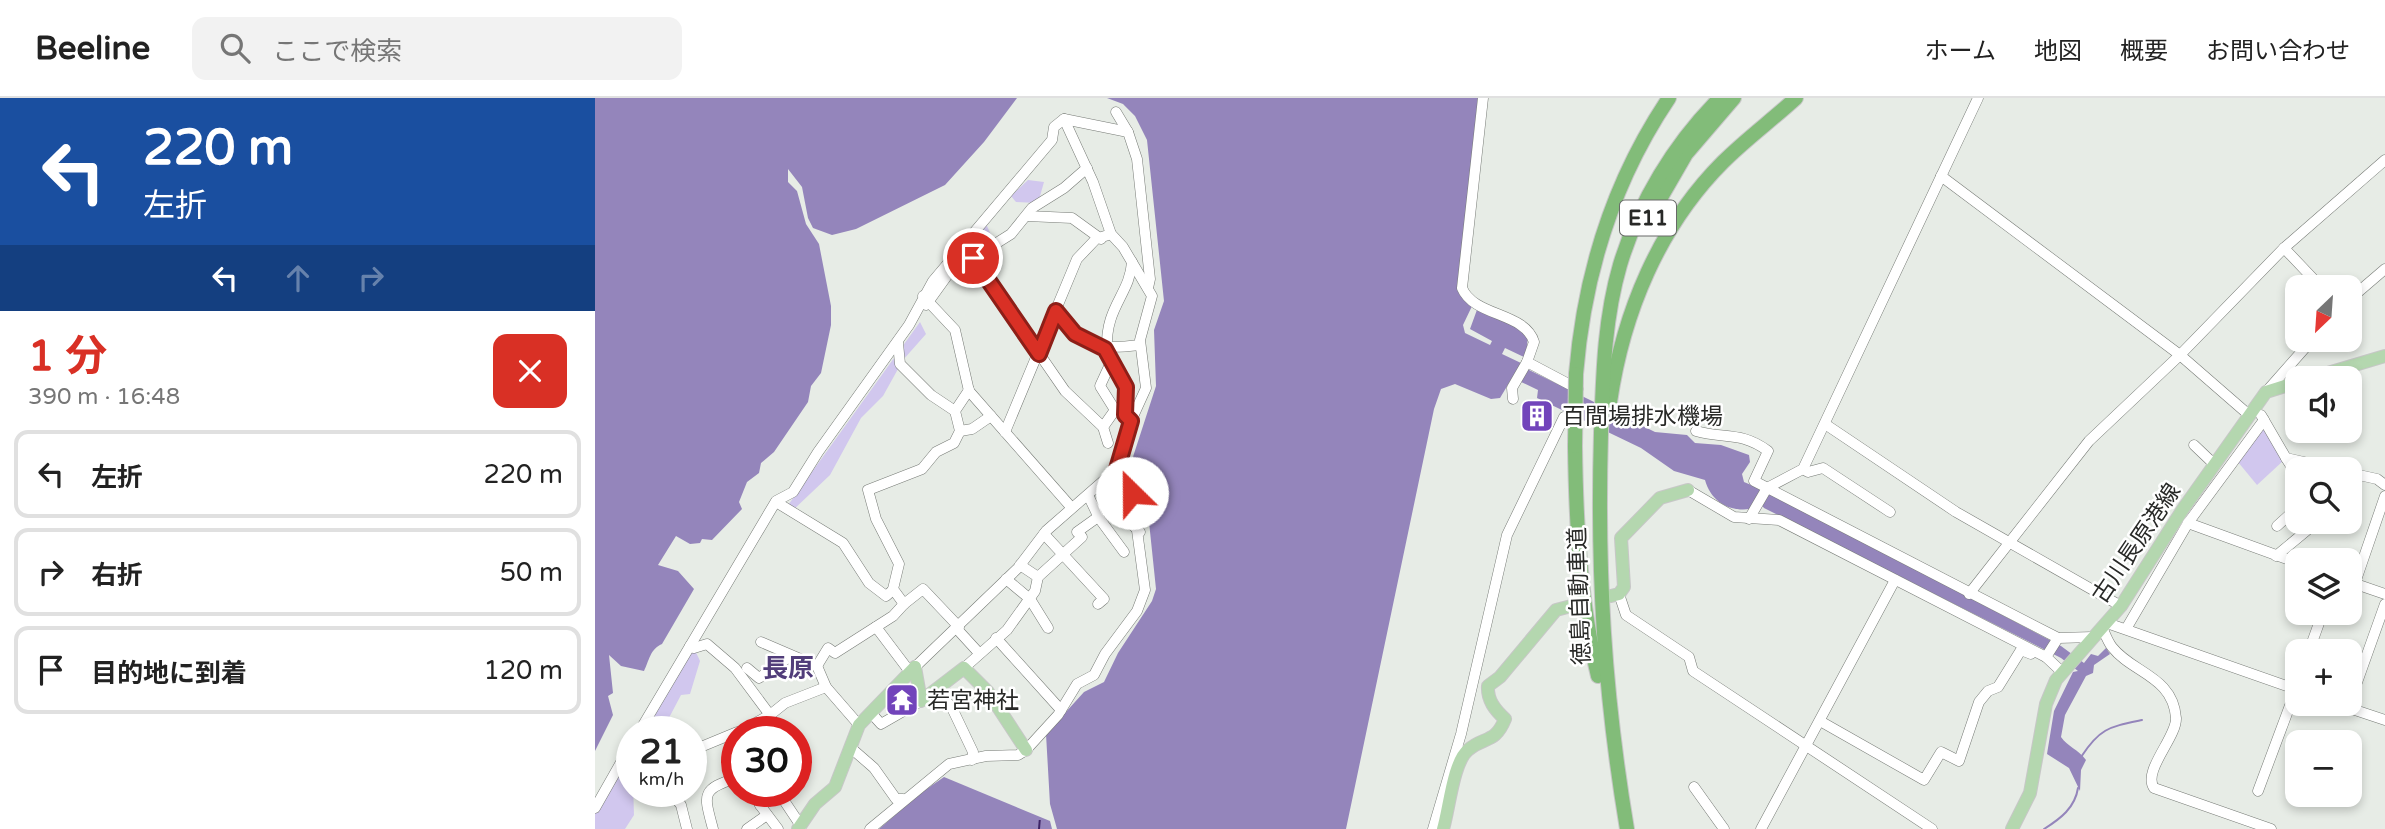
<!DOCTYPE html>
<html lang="ja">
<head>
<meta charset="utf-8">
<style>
	:root { --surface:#fff; --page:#f2f2f2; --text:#222; --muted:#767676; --line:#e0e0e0; --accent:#d93025 }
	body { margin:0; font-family:"Varela Round","Noto Sans JP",sans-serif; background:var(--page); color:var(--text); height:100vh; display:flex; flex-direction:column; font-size:26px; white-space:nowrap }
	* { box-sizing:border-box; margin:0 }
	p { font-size:23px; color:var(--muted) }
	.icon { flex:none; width:38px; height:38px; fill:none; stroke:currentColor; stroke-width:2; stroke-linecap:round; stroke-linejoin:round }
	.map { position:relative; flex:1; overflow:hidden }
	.sheet { display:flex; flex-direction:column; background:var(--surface); width:595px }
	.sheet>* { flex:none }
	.top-card { background:#1a4fa0; color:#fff; overflow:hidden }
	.needle { width:46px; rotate:205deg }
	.tools { position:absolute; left:1690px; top:177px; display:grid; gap:14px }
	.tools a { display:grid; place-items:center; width:77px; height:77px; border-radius:14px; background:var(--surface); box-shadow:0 4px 10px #0003; font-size:35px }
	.speed { position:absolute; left:21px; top:618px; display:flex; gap:14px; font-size:35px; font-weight:700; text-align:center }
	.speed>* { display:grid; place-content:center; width:91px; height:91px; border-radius:50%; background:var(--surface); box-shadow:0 4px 10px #0003; line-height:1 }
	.speed small { font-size:18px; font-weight:400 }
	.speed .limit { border:10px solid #d22; background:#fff; color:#111 }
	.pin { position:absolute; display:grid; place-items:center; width:60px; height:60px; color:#fff; margin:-30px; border:4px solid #fff; border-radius:50%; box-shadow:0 2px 7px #0007 }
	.me { position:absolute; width:77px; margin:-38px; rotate:337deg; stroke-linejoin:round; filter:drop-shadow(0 0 5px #0008) }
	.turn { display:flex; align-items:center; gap:24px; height:147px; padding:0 28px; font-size:32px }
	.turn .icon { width:91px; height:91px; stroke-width:2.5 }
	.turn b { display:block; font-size:49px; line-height:60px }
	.lanes { display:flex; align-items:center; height:66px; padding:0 28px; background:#0003; justify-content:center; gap:35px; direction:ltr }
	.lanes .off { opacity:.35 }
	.round { display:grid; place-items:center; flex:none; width:74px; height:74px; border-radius:14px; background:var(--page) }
	.headline { display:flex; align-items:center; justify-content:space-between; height:119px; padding:0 28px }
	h1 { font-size:42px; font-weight:700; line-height:52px; color:var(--accent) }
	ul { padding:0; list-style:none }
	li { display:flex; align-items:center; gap:21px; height:88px; margin:0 14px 10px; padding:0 14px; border:4px solid var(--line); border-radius:14px }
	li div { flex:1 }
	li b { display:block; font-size:26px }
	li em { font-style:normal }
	header { display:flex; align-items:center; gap:42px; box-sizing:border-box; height:98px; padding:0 35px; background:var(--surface); border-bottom:2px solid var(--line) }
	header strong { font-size:33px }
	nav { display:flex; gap:38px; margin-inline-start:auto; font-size:24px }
	.search { width:490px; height:63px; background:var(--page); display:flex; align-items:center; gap:18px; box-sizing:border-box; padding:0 24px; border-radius:14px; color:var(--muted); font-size:26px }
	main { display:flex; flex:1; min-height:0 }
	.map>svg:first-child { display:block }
</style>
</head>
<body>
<header>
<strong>Beeline</strong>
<div class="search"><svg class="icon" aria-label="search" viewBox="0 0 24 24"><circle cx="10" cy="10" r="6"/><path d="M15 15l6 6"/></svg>ここで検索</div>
<nav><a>ホーム</a><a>地図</a><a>概要</a><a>お問い合わせ</a></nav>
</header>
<main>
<section class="sheet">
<div class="top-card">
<div class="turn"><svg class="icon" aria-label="left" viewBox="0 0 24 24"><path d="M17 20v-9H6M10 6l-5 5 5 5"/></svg><div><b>220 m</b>左折</div></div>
<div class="lanes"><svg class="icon" aria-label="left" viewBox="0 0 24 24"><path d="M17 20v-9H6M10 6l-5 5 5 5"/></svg><svg class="icon off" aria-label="ahead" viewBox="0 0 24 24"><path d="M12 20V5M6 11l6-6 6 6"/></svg><svg class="icon off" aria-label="right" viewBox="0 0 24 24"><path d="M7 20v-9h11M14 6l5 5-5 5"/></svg></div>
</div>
<div class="headline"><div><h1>1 分</h1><p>390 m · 16:48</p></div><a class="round" style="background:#d93025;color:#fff"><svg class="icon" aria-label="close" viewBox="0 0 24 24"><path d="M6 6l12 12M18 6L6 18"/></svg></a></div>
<ul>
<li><svg class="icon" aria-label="left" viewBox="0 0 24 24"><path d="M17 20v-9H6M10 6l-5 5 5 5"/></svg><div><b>左折</b></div><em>220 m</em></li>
<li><svg class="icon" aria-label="right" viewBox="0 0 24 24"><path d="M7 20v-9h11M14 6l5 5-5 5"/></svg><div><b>右折</b></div><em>50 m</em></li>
<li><svg class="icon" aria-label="arrive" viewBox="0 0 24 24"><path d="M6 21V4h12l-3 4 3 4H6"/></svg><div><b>目的地に到着</b></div><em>120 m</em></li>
</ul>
</section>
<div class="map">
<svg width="1790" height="731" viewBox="0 0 1790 731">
	<rect width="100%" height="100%" fill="#e7ece6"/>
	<g fill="#d1c7ee">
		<path d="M433,82L449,84L443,105L421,104L416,98Z"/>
		<path d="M391,126L399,143L365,163L362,162Z"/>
		<path d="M325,224L331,236L308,262L288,298L266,320L235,377L196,414L191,410Z"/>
		<path d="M1669,330L1688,363L1662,387L1643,364Z"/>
		<path d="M99,550L105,563L95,596L86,597L67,633L49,634Z"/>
		<path d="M37,655L39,717L30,731H0V716Z"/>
	</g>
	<g fill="#9485bb">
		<path d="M0,0H422L389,44L350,87L261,131L237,137L218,130L213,120L207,89L193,71V84L202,93L211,126L224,146L236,208V227L226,275L216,288L213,304L179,354L166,365L164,375L152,384L144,404L147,411L117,442L107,441L105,445L95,446L81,438L63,467L83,473L99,491L67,546C55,551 54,563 49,573L26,568L14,557L18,595L13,598L18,617L0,653Z"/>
		<path d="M512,0H883L864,181L878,206L868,227L870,235L895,247L897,243L875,231L883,209L933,236L931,260L910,250L907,256L926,265L905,300L896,301L860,286L846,291L839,311L751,731H462L455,706L451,636L489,594L509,584L523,555L557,503L561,491L551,395L536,365L561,288L559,232L569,203L552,42L540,18L528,6Z"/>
		<path d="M930,270L1060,334L1092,337L1100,345L1126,347L1154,357L1155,364L1147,376L1149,384L1180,397L1466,548L1489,565L1496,556L1503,558L1511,550L1515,556L1499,567L1498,575L1491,578L1470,617L1466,639C1473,649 1483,651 1491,662L1486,672L1485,693L1474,670L1452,656L1459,613L1478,574L1483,573L1466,560L1169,410L1161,400L1155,411C1133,414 1116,403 1110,382L1079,373L1046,350L942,300L943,292L924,283Z"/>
		<path d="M349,679L455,723L457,731H284L323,697Z"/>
	</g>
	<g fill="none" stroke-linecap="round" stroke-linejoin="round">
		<g stroke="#9485bb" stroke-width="2">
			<path d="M1486,659C1505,630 1514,629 1547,622"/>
			<path d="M1449,731C1465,721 1480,710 1483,690"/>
		</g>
		<path stroke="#3e2567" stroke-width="2" stroke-dasharray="9 7" stroke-linecap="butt" d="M444,731L445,719"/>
		<defs>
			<g id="minor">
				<path d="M888,0L867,190C879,219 930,214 939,244L932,264L983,291"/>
				<path d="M521,14L533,34"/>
				<path d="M469,21L498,84L516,136L528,149L557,198L545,242L551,290L536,323L522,371"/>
				<path d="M1346,78L1585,257L1654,317"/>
				<path d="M432,118L477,120L506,141"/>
				<path d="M1689,150L1726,189"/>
				<path d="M378,160L470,293L508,329L513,345"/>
				<path d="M328,198L360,232L374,293L476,409"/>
				<path d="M1755,201L1790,171"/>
				<path d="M331,207L354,175L416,136L437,110L469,90L492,70"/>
				<path d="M461,213C491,249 500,252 545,247"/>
				<path d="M303,245L305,266L336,297L360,313"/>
				<path d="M510,251L531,289L530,317L536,323"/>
				<path d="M512,251C510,209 535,196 537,164"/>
				<path d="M1671,294L1717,242"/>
				<path d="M918,301L917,290L932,264"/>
				<path d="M1666,317L1691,360L1740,371"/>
				<path d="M1230,326L1361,414L1526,508"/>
				<path d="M508,329L520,312L505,288L517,262"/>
				<path d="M365,333L377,331L396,318"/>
				<path d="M1101,333C1129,341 1146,333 1173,353L1159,383L1463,540L1498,539"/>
				<path d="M410,334L482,161L501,141L516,136"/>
				<path d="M1599,347L1620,367"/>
				<path d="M1691,360L1703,379"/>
				<path d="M1208,371L1213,374L1228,370L1295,414"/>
				<path d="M1755,375L1782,381L1790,387"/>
				<path d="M506,387C519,404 528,420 545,434"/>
				<path d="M1093,392L1139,419L1184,422L1451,559L1467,574"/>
				<path d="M493,397L504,420L529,454"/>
				<path d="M181,404L248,445L274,485L291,498L298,492"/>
				<path d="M1154,421L1172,390L1208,371L1383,0"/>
				<path d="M1593,425L1703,465"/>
				<path d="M1682,428L1703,409"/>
				<path d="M449,436L509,501L503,506"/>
				<path d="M1681,458L1722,424"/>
				<path d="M425,467L443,479"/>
				<path d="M411,481L435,501L453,530"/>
				<path d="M1755,484L1790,496"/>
				<path d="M1760,485L1790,398"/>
				<path d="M1024,496L1031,517L1094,559L1098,573L1337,731"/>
				<path d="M1374,496L1494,343L1585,257L1689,150L1790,62"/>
				<path d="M1512,525L1703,592"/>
				<path d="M281,529L315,574"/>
				<path d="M364,529L328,491L309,506L298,491L304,466L281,421L273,392L327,371L341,354L359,345L365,333L360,313L374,292"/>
				<path d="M1507,529C1510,536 1513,544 1517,549C1537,575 1578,578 1581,620C1582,639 1547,673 1559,690L1676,731"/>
				<path d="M362,531L383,554"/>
				<path d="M1531,531L1593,425L1669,322"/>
				<path d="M401,540L466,612"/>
				<path d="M166,544L222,568"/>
				<path d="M95,548L99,550L112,546L140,570L175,617L190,605L231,589"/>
				<path d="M1714,553L1728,514"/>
				<path d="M1451,559L1463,540"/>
				<path d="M222,568L233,550L240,555L298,518L309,506"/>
				<path d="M222,568L231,589L264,627"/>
				<path d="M152,570L164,580L196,558"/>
				<path d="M369,570L412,532L440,493L443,479L487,439L482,434L503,419"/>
				<path d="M342,592L357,610L378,654L377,662"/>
				<path d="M1755,604L1790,506"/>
				<path d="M1742,606L1790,622"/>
				<path d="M277,616L286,626L326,603"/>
				<path d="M1225,623L1329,682L1346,654L1364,663L1384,604L1393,593L1403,589L1426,552L1436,556"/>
				<path d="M44,634L181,403L198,394L223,354L314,227L338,183L457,42L459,29L469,21L533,34L542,61L555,181L553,190"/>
				<path d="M144,634L175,617"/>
				<path d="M256,650L279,670L301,701H308"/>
				<path d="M96,653L142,634"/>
				<path d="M1099,689L1129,731"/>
				<path d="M75,693L86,707L92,731"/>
				<path d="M161,693L165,707L183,731"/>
				<path d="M1663,693L1703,586"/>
				<path d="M165,707L186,698L206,728"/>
				<path d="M0,710L37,645"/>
				<path d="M118,731C109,697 105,691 142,680"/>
				<path d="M152,731L172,717"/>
				<path d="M275,731L354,666L391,658L423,657L431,652L463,617L482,586L499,577L510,556L542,513L550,492L537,395L522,371L451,433L423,470L320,569"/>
				<path d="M838,731L866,636L912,437L969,319"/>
				<path d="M1166,731L1300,482"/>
			</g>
			<g id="major">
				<path d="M1716,280L1790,258"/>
				<path d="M1016,498L1024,496L1029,489L1026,440L1065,400L1093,392"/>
				<path d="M320,569L326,603L369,570L393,594L431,652"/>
				<path d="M203,731L220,706L240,689L264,627L320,569"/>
				<path d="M848,731C854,712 858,664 873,652C889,638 900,646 910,621C900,612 892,602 893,588L905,579L961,512L984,506"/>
				<path d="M1417,731L1435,695L1451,606L1461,582L1526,508L1588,411L1671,294L1703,284"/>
			</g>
			<g id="highway">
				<path d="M1050,127L1091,56L1139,0"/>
				<path d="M981,276C989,178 1018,83 1074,0"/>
				<path d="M1015,304C1028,215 1064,128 1128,64C1151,41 1177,22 1201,0"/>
				<path d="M980,348C981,424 985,504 1003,578"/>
				<path d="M1032,731C1009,594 1002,474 1006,335C1008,278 1009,222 1025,167C1044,104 1079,46 1125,0"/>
			</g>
		</defs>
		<use href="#minor" stroke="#777b76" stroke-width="11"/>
		<use href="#major" stroke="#c7c7c7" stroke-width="14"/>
		<use href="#highway" stroke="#c7c7c7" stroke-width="16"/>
		<use href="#minor" stroke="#fff" stroke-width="10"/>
		<use href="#major" stroke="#b4d7af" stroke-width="12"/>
		<use href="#highway" stroke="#82bc79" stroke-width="14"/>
		<defs>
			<path id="highway-bridge" d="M980,348L981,276"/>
		</defs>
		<use href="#highway-bridge" stroke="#c7c7c7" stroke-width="16" stroke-linecap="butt"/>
		<use href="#highway-bridge" stroke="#82bc79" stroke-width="14"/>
	</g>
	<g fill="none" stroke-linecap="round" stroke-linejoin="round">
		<defs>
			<path id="route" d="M378,160L444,256L461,213L480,236L510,251L531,289L530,317L536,323L522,371L537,395"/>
		</defs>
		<use href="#route" stroke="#8d1f18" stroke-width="18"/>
		<use href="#route" stroke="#d93025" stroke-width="12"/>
	</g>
	<defs>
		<symbol id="building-square" viewBox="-11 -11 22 22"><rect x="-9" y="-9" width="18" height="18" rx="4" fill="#7244bb" stroke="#fff"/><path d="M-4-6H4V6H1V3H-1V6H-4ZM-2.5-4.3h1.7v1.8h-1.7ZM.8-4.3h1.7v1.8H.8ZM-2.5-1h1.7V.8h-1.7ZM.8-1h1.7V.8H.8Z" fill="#fff"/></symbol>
		<symbol id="temple-square" viewBox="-11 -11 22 22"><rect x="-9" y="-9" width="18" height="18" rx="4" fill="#7244bb" stroke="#fff"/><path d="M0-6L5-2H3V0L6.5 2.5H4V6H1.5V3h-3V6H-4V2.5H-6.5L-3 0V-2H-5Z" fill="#fff"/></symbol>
	</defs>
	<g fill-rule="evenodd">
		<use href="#building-square" x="923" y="299" width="38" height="38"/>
		<use href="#temple-square" x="288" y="583" width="38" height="38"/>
	</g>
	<g text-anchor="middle" stroke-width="5" stroke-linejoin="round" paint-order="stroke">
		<rect fill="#fff" stroke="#686968" stroke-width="2" x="1025" y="102.5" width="56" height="35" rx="5"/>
		<g font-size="21" font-weight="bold" fill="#282927">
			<text x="1053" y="127">E11</text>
		</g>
		<g font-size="23" fill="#282927" stroke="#fff" text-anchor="start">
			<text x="967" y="326">百間場排水機場</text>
			<text x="332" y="610">若宮神社</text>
		</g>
		<g font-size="23" fill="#282927" stroke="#fff">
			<text transform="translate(1541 445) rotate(-56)" y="8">古川長原港線</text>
			<text transform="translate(984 498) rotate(-92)" y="8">徳島自動車道</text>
		</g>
		<g font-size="26" font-weight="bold" fill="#513d7a" stroke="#fff">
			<text x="193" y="579">長原</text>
		</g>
	</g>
</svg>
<div class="tools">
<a><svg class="needle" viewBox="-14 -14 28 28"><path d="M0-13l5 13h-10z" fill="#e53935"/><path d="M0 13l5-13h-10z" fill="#767676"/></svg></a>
<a><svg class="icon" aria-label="sound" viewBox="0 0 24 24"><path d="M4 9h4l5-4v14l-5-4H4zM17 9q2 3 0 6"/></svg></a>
<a><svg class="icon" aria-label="search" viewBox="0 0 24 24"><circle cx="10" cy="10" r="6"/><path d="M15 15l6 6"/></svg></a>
<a><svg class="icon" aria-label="layers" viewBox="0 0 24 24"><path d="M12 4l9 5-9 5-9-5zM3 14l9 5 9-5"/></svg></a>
<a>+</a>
<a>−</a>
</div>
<div class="speed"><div>21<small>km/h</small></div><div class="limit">30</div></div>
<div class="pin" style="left:378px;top:160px;background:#d93025"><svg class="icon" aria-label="arrive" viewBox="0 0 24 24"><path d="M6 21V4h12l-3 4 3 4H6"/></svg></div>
<svg class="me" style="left:537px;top:395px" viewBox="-20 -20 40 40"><circle r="19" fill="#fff"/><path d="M0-13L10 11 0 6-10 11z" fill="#d93025"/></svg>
</div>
</main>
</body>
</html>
